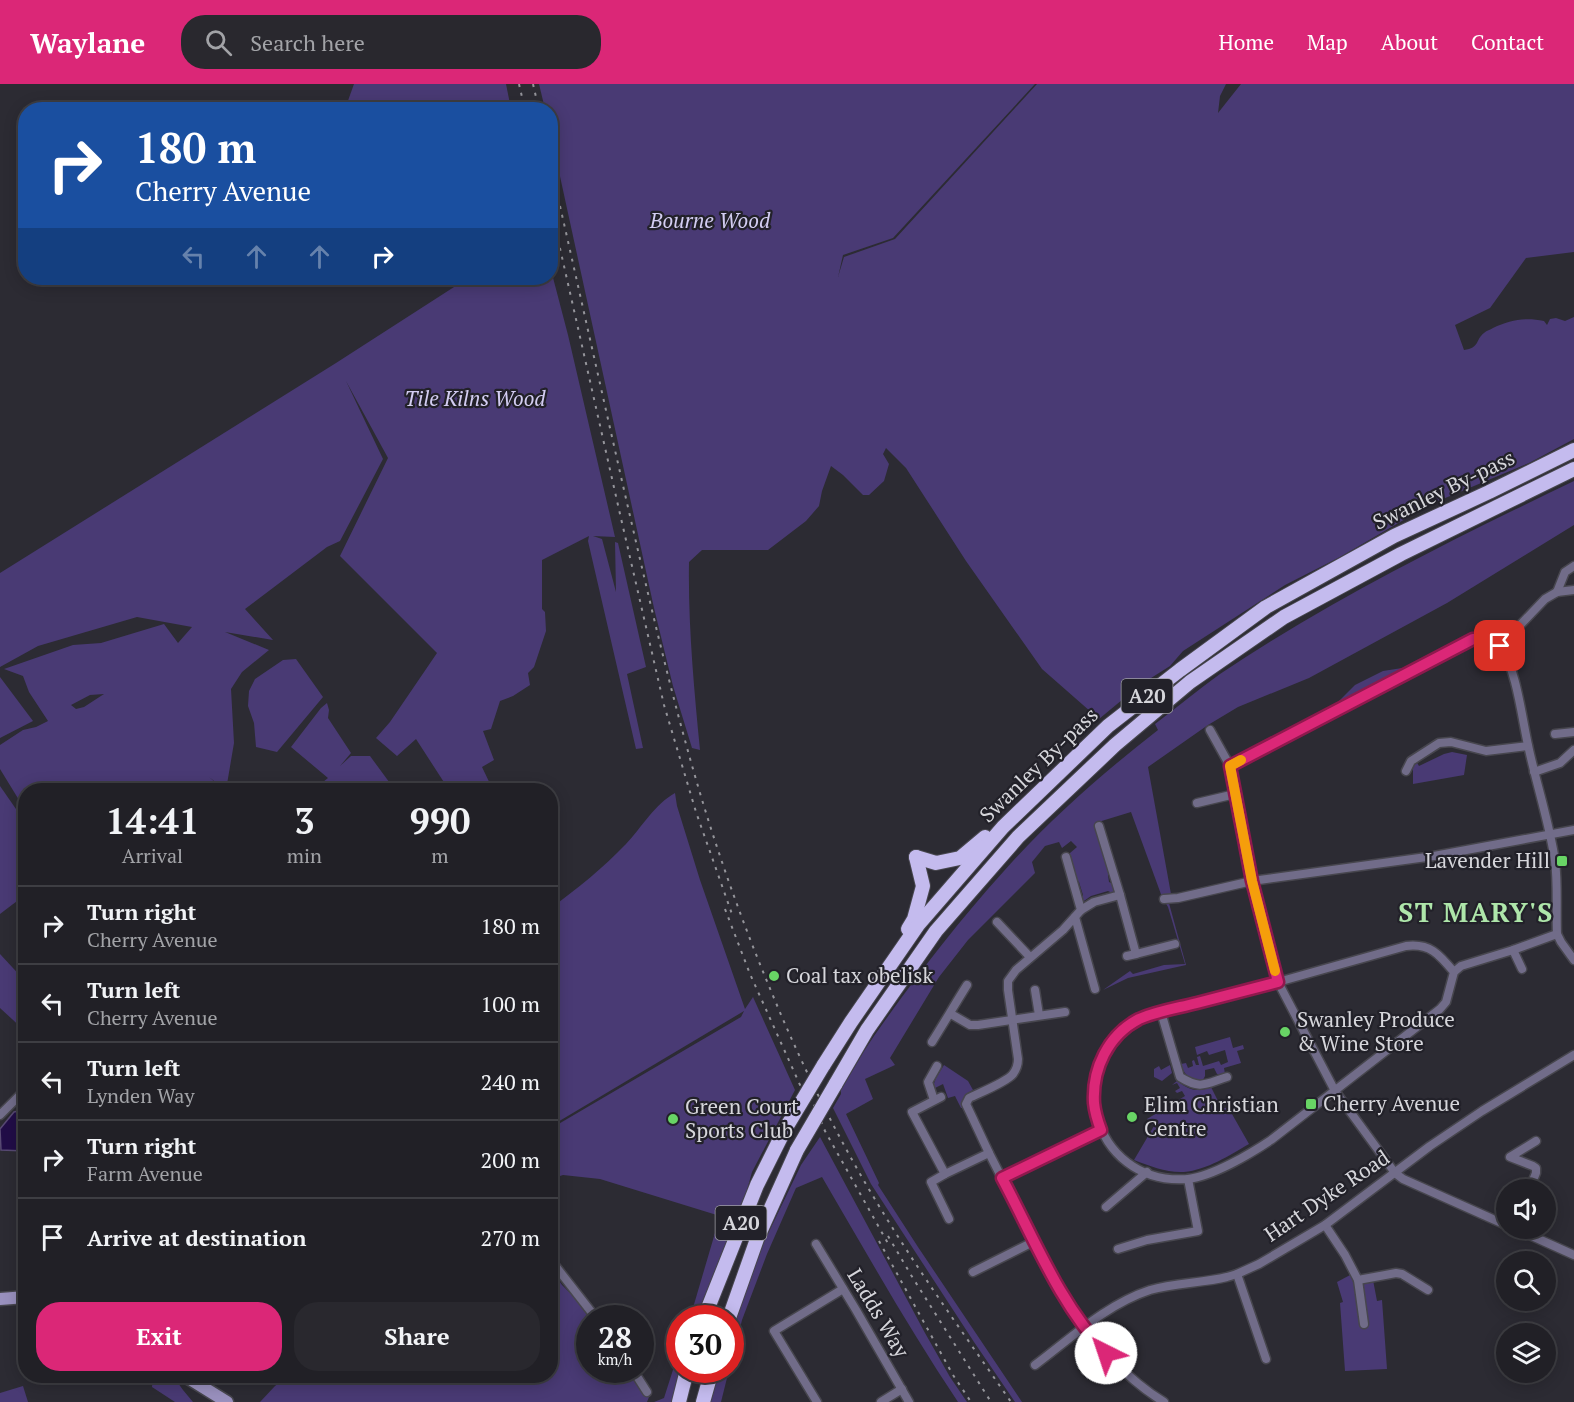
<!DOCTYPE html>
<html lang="en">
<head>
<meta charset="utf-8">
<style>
	:root { --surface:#212026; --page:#29282e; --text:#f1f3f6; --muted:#a2a3a7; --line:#3e3e43; --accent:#db2777 }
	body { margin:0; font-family:"PT Serif",serif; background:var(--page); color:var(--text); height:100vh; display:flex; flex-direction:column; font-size:22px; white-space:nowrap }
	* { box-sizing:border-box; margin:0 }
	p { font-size:20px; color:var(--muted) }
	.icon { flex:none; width:33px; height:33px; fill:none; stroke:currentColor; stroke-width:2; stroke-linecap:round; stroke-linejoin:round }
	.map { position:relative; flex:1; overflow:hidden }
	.sheet { position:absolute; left:18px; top:699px; width:540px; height:600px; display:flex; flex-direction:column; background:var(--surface); border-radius:24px; box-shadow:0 3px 15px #0003,0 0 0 2px var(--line) }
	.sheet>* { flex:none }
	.top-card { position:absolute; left:18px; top:18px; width:540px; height:183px; border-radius:24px; box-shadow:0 3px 15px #0003,0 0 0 2px var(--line); background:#1a4fa0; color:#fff; overflow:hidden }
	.buttons { position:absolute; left:1496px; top:1095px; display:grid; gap:12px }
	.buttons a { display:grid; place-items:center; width:60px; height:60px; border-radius:50%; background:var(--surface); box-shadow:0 3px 15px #0003,0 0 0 2px var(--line); font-size:30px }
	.speed { position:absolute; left:576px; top:1221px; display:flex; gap:12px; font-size:30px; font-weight:700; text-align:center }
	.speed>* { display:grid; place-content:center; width:78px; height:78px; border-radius:50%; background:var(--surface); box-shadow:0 3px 15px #0003,0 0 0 2px var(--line); line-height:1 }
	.speed small { font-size:15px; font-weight:400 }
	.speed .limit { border:9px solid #d22; background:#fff; color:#111 }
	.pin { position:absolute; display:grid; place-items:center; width:51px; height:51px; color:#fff; margin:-26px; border-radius:12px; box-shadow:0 3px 9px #0006 }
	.me { position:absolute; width:66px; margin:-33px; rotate:319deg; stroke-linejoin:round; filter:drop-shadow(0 0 4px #0008) }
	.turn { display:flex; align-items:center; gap:21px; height:126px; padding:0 18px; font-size:27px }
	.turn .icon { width:78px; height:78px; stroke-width:2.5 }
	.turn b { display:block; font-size:42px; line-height:51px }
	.lanes { display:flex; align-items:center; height:57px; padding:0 18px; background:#0003; justify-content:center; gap:30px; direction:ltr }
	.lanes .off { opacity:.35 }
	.eta { display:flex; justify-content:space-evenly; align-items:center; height:102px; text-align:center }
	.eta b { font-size:36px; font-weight:600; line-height:42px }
	.button { display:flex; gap:12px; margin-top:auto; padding:12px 18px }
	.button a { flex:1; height:69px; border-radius:24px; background:var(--accent); color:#fff; font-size:24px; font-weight:600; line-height:69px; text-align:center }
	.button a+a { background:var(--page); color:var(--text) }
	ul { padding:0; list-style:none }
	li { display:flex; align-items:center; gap:18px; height:78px; padding:0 18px; border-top:2px solid var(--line) }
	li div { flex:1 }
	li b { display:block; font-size:22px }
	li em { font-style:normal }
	header { display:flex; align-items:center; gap:36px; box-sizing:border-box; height:84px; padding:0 30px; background:var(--accent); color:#fff }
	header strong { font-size:28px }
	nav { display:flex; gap:33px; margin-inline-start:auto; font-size:21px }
	.search { width:420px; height:54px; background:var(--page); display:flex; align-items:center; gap:15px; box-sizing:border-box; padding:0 21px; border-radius:24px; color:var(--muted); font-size:22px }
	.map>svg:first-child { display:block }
</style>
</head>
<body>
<header>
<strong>Waylane</strong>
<div class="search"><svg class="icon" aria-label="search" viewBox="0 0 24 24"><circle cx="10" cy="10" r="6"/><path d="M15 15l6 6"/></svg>Search here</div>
<nav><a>Home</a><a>Map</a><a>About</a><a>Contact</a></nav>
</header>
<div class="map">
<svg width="1574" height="1318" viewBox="0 0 1574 1318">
	<rect width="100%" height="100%" fill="#2c2b33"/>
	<g fill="#493a74" fill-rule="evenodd">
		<path d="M354,0H506L511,25H345Z"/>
		<path d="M539,0H1035L893,154L843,171L838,193L844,173L895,155L1037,0H1226L1220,12L1218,29L1241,0H1574V168L1526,174L1490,224L1455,241L1464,266C1480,264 1475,256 1484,249C1487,246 1490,246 1493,244C1510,236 1525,233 1544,237L1547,241L1550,235L1556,234L1565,237L1574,233V355L1529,379L1431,420L1340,473L1285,501L1183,567L1170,582L1140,601L1099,635L1042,585L966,477L906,384L886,364L883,370L889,380L884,397L869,411H863L843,391L831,382L822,407L819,422L806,437L768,466H702L689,478C688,541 694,604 700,666L692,664L673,602L654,524L551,51L550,26L545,25Z"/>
		<path d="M551,186L568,251L615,453L593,452L602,455L616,508L615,458L618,459L646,583L627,590L643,664L636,665L588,457L589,452L542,476V525L545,528L546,547L534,583L528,589L530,601L513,612L500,617L491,645L483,647L494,676L482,683L493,706H449L416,655L397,672L376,654L390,638L437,569L340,472L388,374L346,297L383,375L340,457L327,463L245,525L273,556L225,548L269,566L242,588L231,605L234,659L226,706L209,693L224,706H26L25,724L19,716L0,685V661L23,646L36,643L48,637L29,608L23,592L4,585L73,561L101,559L164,540L178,559L192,543L137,533L38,562L0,583V489L336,279L468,194H550ZM104,610L84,623L76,625L71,621L90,611Z"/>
		<path d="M1574,397V441L1447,519L1309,594L1238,623L1208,641L1148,683L1171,810L1167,812L1186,881L1128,894L1103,906L1130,887L1133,890L1164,881L1185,880L1168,823L1162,813L1131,728L1095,739L1098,753H1100L1102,757L1100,762L1104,775L1108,777L1110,787L1108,791L1109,798L1113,800L1114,808L1112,809L1108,807L1091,812L1081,819L1080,816L1083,811L1079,798L1076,796L1069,773L1070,769L1077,763L1071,757L1062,764L1059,758L1045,762L1032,778L1035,789L968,856L939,893L890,974L895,981L865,995L873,1015L846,1030L879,1099L878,1101L918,1163L1022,1318H1015L974,1258L871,1100L833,1024L841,1010V1006C852,988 862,969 874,952C914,895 957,839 1004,787C1049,736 1104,688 1158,646L1155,640C1176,624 1198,606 1220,590C1332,515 1453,455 1574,397Z"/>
		<path d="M296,575L323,613L277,668L256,663L254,639L248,622L249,607L255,595L283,576Z"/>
		<path d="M1415,582L1330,626L1355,601L1383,587Z"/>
		<path d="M0,593L33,637L0,654Z"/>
		<path d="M327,619L329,626L328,634L351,669L340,682L351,672H370L395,706H313L328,694L291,663L321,624Z"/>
		<path d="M1452,668L1467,671L1464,691L1413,700V681L1416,677L1419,682L1444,670Z"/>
		<path d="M0,702L25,738V811L0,830Z"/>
		<path d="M675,709L677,722L700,796L745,925L753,913L795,1006L752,1088L732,1160L703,1234H690L720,1132L600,1095L563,1091L551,1095L550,1045L741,933L744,927L551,1042V824C577,805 603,784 626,760C642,743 655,720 675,709Z"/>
		<path d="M0,870L25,897V947L0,924Z"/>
		<path d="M1230,953L1233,964L1243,961L1244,965L1237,967L1241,979L1224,984L1225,990L1220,991L1217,990L1214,984L1205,986V992L1203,996C1191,998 1184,991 1181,980L1186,979L1188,984L1193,982L1192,977L1194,976L1196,981H1199L1197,973L1200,972L1203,982L1219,977L1221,981L1228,978L1225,966L1209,971L1207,967L1197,971L1195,963Z"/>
		<path d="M944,981L968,997L973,1006C965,1010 961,1014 963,1024H961L955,1012L948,1014L943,1000L935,1004L933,1002L936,994Z"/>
		<path d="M1170,981L1172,989L1162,997L1154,993V985L1159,982L1161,986Z"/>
		<path d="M1177,997C1190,1006 1196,1009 1211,1003L1222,1025L1228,1023L1249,1060C1230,1071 1207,1086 1184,1088C1167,1089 1150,1082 1134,1076L1154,1042L1147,1035L1185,1012L1182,1007L1177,1009L1175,1007L1180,1004L1177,999L1172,1001Z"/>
		<path d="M820,1053L925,1249L950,1293L967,1318H958C909,1245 866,1168 822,1093L796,1104L767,1170L742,1236L731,1282V1249L764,1158L801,1081Z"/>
		<path d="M551,1185L562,1201L595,1234H590V1286H633L649,1313L647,1318H260L275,1302L288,1292H550Z"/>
		<path d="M1352,1190L1373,1196L1377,1217L1382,1216L1387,1285L1345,1287L1340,1219L1343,1218L1337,1198Z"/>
		<path d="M679,1267L680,1286H687L678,1318H654L664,1314Z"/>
		<path d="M719,1286H729L721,1318H709Z"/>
		<path d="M153,1292H173L183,1306L193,1318H175L152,1303Z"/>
		<path d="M23,1302L28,1318H0V1309Z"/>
	</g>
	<path fill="#210d47" stroke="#574973" stroke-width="1.5" d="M18,1027L25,1040V1067L1,1066L0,1045L14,1028Z"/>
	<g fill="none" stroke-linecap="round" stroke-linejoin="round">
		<defs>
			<g id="minor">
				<path d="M1557,508L1565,488L1574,482"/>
				<path d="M1500,562L1545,515L1557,508L1574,506"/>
				<path d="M1210,646L1230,682L1252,797L1278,898L1335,1007L1395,1089L1403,1095L1506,1141"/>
				<path d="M1555,650L1574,648"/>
				<path d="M1230,682L1472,555C1483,554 1494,555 1501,564C1516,584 1522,634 1528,661C1536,699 1549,737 1555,777C1558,800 1556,826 1557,850L1561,858L1574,876"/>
				<path d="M1406,687L1411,677L1439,659L1451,658L1486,667L1528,662"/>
				<path d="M1534,688L1560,679L1574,666"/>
				<path d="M1197,719L1235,710"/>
				<path d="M1066,773L1081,826L1063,846L1016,886L1008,897V906L1018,975C1018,980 1016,986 1013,990C1007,998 979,1009 969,1014L966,1020L989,1069L1061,1210C1088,1251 1121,1292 1164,1318"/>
				<path d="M1120,811L1136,870L1127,872"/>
				<path d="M1164,815L1178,814L1252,797L1434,772L1574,746"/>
				<path d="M1081,826L1094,818L1120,811L1099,742"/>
				<path d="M1075,833L1095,905"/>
				<path d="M997,838L1030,873"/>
				<path d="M1513,866L1522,885"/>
				<path d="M1136,870L1175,860"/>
				<path d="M1454,888C1439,870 1430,859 1406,862L1278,898L1148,932C1057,971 1089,1103 1188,1095C1213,1092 1250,1070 1271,1056L1440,925L1446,918L1454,888L1461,882L1513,866L1557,850"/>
				<path d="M1035,906L1039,931"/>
				<path d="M1161,928L1180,993C1201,1006 1205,1000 1227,993"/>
				<path d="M951,930L970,941H978L1065,928"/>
				<path d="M932,958C944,939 955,920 967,901"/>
				<path d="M941,1013L912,1028L945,1090"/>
				<path d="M934,1016L928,998L937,982"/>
				<path d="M0,1031L26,1005"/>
				<path d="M1002,1094L1101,1046"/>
				<path d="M1529,1106L1536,1089V1084L1533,1082L1510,1073L1536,1057"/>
				<path d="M1106,1123L1147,1088"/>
				<path d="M949,1135L931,1098L945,1090L989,1069"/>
				<path d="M1325,1141L1345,1171L1358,1196L1396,1189L1402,1190L1428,1206"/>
				<path d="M1514,1144L1574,1171"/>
				<path d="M816,1160L856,1226L909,1318"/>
				<path d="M1118,1165L1147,1156L1198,1147L1188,1095"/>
				<path d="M550,1175L596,1234"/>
				<path d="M973,1188L1035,1157"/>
				<path d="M1237,1190L1266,1275"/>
				<path d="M1358,1196L1364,1240"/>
				<path d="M1035,1281C1071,1254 1107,1220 1150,1206C1175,1199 1202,1199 1227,1193L1237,1190L1259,1180L1325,1141L1430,1062L1482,1027L1574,971"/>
				<path d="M633,1286L647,1308"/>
				<path d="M817,1318L774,1247L843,1205"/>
				<path d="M881,1318L902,1305"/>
			</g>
			<g id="secondary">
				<path d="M0,1215L26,1213"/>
				<path d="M185,1292L227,1318"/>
			</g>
			<g id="trunk">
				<path d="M916,773L936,779L960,774L985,753"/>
				<path d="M908,845L914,835L923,802L916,773"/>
				<path d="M823,982L851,938L918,841L1003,743L1108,642L1180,586L1266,523L1394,452L1489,408L1574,366"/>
				<path d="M835,1001L867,946L936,847L1018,753L1115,661L1190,598L1284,533L1401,470L1574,385"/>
				<path d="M704,1234L757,1101L784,1047"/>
				<path d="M729,1234L757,1155L797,1066"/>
				<path d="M679,1318L687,1286"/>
				<path d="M703,1318L712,1286"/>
			</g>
		</defs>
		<use href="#minor" stroke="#47464e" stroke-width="11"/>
		<use href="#secondary" stroke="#47464e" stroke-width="15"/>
		<use href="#trunk" stroke="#47464e" stroke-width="16"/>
		<use href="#minor" stroke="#716c89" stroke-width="8"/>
		<use href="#secondary" stroke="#9990be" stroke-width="12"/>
		<use href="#trunk" stroke="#c4bbee" stroke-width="14"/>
		<g stroke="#95959b" stroke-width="2" stroke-dasharray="3 6" stroke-linecap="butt">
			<path d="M519,0L525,26"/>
			<path d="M533,0L539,26"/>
			<path d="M550,78C576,192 601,305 627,419C648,510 669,602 695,692C716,765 742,838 771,907C800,977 834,1047 873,1112C915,1183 964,1250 1011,1318"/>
			<path d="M550,120L620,430L664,621L696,728L733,833"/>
			<path d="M725,825L750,890L805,1012"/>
			<path d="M807,1004L825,1047L890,1163"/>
			<path d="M888,1152L911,1191L991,1318"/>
			<path d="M879,1157L953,1291L971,1318"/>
		</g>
		<defs>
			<g id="trunk-bridge">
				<path d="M784,1047L823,982"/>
				<path d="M797,1066L835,1001"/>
			</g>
		</defs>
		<use href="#trunk-bridge" stroke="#47464e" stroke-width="16" stroke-linecap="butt"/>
		<use href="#trunk-bridge" stroke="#c4bbee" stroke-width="14"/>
	</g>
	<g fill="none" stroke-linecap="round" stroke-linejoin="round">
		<defs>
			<path id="route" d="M1106,1269C1059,1219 1034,1154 1002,1094L1101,1046C1098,1038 1095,1029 1094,1019C1092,985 1108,951 1139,935C1157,927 1178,924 1197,919C1224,912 1251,905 1278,898L1252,797L1230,682L1473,555C1484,554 1490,556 1500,562"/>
		</defs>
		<use href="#route" stroke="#8e194d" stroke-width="15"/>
		<use href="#route" stroke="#db2777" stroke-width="10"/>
		<path stroke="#f59e0b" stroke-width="10" d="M1241,676L1230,682L1252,797L1275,887"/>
	</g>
	<g fill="#68d465" stroke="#222129" stroke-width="2">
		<rect x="1556" y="771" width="12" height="12" rx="3"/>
		<circle cx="774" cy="892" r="6"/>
		<circle cx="1285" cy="948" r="6"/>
		<rect x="1305" y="1014" width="12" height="12" rx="3"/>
		<circle cx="1132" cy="1033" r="6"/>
		<circle cx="673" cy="1035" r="6"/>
	</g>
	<g text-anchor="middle" stroke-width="4.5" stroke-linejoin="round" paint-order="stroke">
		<g fill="#222129" stroke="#a0a0a6" stroke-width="1.5">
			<rect x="1121.5" y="595" width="51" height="34" rx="4.5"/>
			<rect x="715.5" y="1122" width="51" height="34" rx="4.5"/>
		</g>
		<g font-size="20" font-weight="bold" fill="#d6d6db">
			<text x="1147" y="619">A20</text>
			<text x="741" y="1146">A20</text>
		</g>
		<g font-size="21" font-style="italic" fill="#d3cdf2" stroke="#222129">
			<text x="710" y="144">Bourne Wood</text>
			<text x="475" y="322">Tile Kilns Wood</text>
		</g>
		<g font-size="21" fill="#d6d6db" stroke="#222129">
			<text transform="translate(1444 406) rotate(-26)" y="7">Swanley By-pass</text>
			<text transform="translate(1039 681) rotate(-44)" y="7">Swanley By-pass</text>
			<text transform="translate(1327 1112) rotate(-34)" y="7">Hart Dyke Road</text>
			<text transform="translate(878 1229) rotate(59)" y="7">Ladds Way</text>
		</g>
		<g font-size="21" fill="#d6d6db" stroke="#222129" text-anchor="start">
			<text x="1550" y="784" text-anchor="end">Lavender Hill</text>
			<text x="786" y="899">Coal tax obelisk</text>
			<text x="1297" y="943">Swanley Produce<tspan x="1297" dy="24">&amp; Wine Store</tspan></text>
			<text x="1323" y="1027">Cherry Avenue</text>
			<text x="1144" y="1028">Elim Christian<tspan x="1144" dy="24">Centre</tspan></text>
			<text x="685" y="1030">Green Court<tspan x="685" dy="24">Sports Club</tspan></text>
		</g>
		<g font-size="27" font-weight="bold" letter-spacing="1.5" fill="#aee6aa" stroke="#222129">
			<text x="1476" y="838">ST MARY'S</text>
		</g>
	</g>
</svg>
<div class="buttons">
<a><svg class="icon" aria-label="sound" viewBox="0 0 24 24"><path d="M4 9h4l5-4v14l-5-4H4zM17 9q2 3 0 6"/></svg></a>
<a><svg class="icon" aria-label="search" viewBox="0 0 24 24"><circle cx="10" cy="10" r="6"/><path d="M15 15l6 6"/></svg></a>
<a><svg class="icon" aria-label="layers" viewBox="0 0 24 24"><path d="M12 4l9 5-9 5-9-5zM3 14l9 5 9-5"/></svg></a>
</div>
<div class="speed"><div>28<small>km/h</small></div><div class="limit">30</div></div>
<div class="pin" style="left:1500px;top:562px;background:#d93025"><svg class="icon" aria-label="arrive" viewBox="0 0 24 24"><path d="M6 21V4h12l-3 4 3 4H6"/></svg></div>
<svg class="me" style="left:1106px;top:1269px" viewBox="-20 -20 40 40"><circle r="19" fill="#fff"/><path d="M0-13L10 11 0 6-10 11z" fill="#db2777"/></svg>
<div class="top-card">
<div class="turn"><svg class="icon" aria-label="right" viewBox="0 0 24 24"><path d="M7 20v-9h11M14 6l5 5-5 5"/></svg><div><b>180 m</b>Cherry Avenue</div></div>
<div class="lanes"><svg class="icon off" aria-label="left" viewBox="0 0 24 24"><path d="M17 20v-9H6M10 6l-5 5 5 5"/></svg><svg class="icon off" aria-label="ahead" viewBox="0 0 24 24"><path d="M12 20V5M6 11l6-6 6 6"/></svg><svg class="icon off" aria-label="ahead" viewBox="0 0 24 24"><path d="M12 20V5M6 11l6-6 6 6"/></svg><svg class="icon" aria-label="right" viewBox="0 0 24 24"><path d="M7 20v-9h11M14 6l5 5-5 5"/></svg></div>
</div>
<section class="sheet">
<div class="eta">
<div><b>14:41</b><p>Arrival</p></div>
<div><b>3</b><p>min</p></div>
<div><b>990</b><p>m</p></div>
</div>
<ul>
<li><svg class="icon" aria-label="right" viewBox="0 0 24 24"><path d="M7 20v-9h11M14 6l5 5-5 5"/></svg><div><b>Turn right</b><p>Cherry Avenue</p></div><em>180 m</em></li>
<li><svg class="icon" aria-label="left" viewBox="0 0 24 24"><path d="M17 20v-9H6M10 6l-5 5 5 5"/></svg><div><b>Turn left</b><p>Cherry Avenue</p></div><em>100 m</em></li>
<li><svg class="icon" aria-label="left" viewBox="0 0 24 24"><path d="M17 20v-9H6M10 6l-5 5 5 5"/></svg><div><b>Turn left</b><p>Lynden Way</p></div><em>240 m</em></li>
<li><svg class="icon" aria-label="right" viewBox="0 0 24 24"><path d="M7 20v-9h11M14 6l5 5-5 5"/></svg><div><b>Turn right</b><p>Farm Avenue</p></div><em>200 m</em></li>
<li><svg class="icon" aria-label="arrive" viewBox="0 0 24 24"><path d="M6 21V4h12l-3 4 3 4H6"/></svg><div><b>Arrive at destination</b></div><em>270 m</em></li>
</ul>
<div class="button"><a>Exit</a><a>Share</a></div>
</section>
</div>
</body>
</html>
